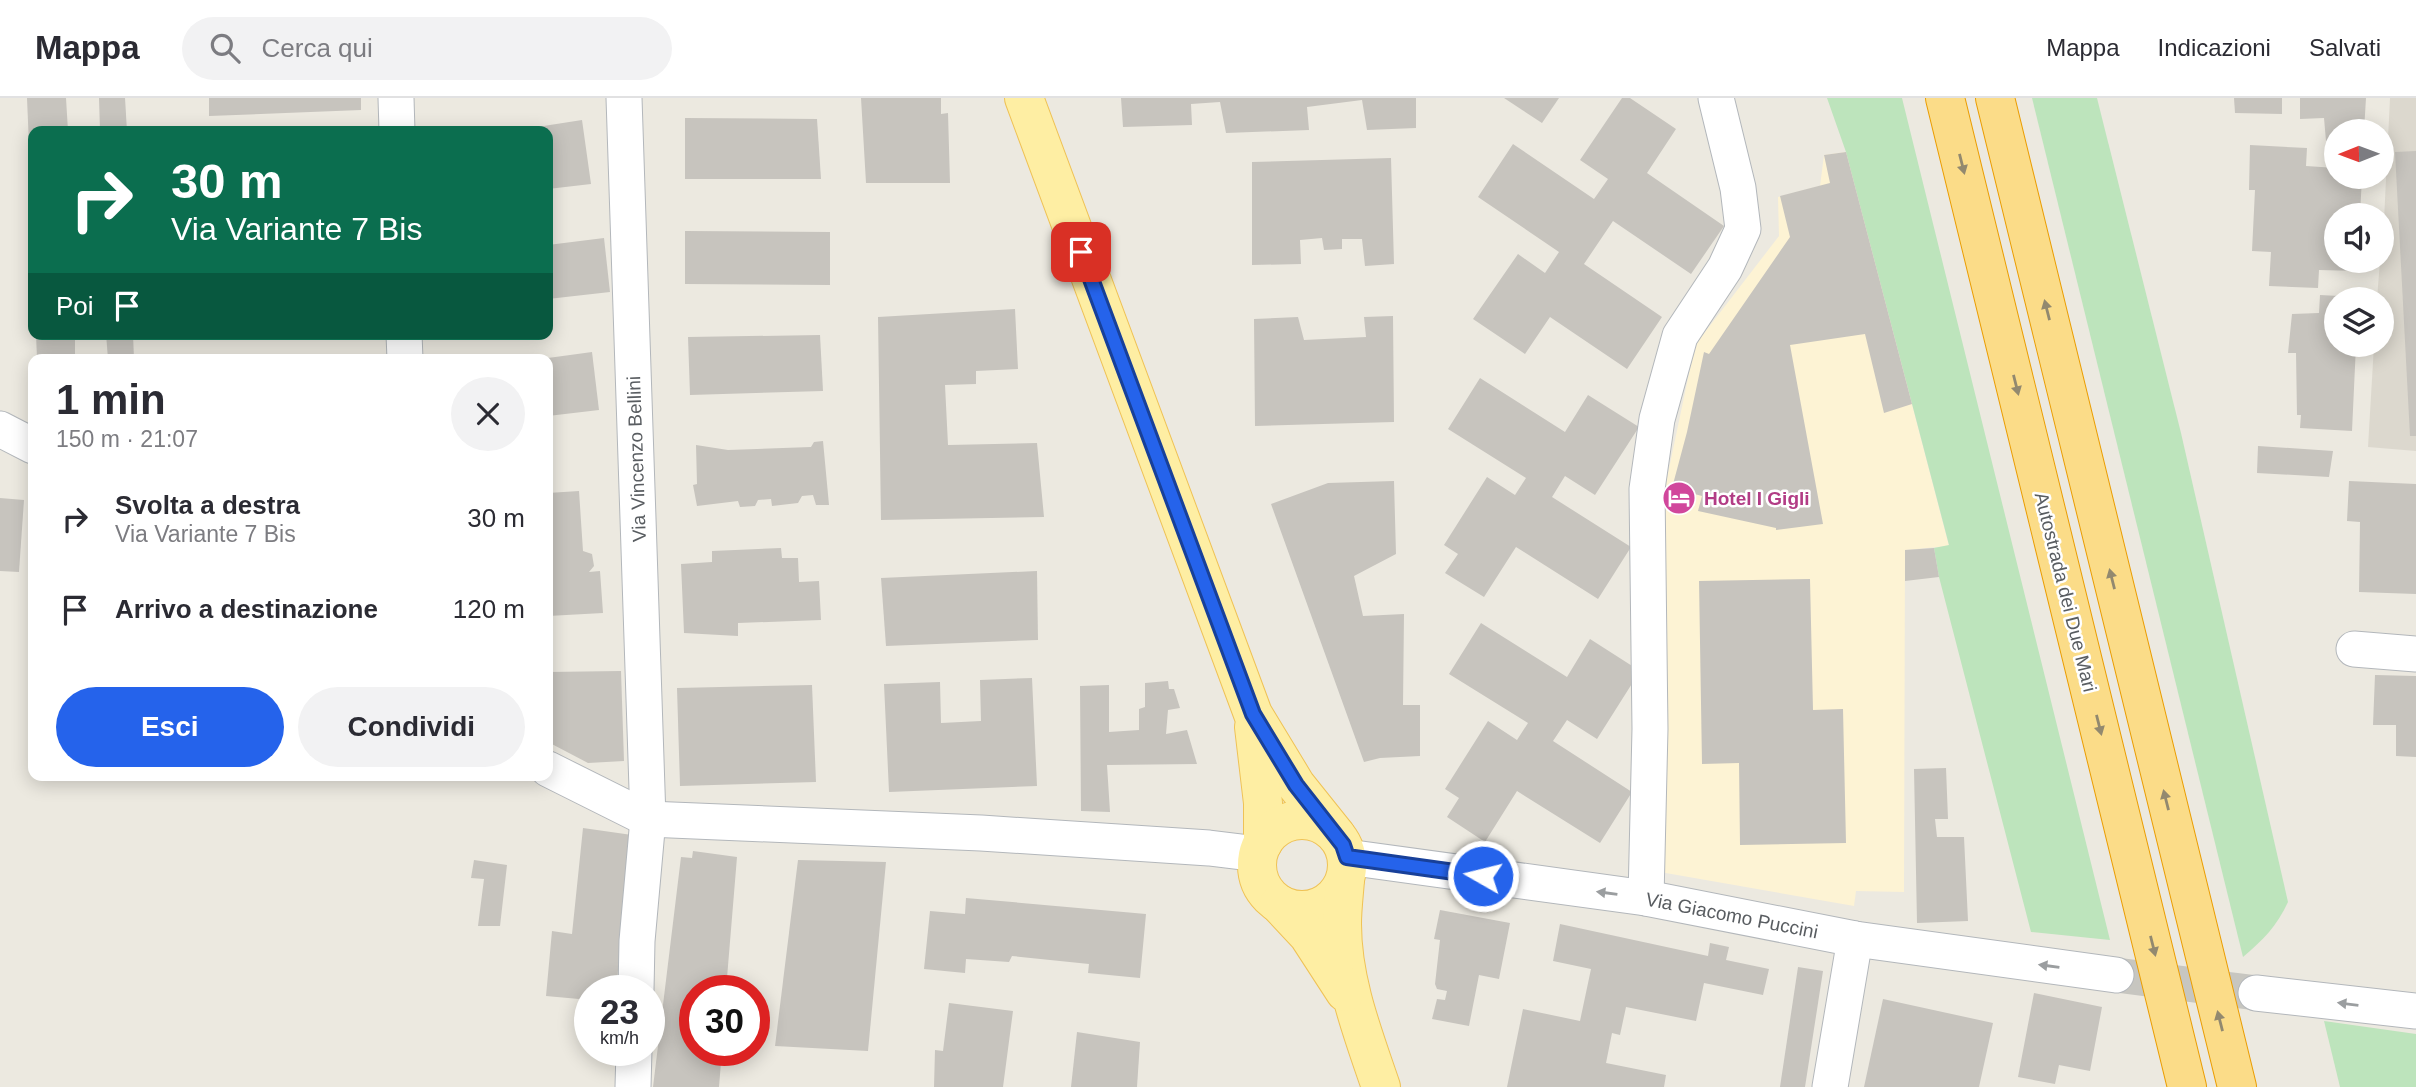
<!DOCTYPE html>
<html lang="it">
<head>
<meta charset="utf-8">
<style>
	:root { --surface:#fff; --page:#f2f2f3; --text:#2b2b33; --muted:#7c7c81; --line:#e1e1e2; --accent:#2563eb }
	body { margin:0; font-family:Helvetica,sans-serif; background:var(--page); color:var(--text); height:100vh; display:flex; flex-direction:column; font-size:26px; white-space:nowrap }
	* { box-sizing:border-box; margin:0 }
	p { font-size:23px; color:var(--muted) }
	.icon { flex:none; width:38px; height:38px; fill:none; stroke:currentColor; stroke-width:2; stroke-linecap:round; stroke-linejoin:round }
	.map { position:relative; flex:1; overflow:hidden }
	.details { position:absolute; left:28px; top:256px; width:525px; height:427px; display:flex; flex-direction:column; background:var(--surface); border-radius:14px; box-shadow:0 4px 18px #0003 }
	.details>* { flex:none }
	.top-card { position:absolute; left:28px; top:28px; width:525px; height:214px; border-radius:14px; box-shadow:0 4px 18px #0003; background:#0b6e4f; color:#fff; overflow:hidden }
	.needle { width:46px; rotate:269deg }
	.fabs { position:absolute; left:2324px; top:21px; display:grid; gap:14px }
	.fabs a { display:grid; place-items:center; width:70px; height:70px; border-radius:50%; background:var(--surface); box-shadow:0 4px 18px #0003; font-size:35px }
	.speed { position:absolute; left:574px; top:877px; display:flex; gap:14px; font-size:35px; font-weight:700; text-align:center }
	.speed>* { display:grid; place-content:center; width:91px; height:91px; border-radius:50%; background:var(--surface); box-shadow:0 4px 18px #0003; line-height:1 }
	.speed small { font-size:18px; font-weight:400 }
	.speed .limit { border:10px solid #d22; background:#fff; color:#111 }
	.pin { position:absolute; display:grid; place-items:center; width:60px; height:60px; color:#fff; margin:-30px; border-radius:14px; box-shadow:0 4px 10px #0006 }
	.me { position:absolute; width:77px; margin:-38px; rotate:278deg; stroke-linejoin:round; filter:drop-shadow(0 0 5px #0008) }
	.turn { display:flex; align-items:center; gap:24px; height:147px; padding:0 28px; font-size:32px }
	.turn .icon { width:91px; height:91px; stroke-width:2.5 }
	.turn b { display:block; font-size:49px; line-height:60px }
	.then { display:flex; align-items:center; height:66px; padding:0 28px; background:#0003; gap:14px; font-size:26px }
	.round { display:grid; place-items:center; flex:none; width:74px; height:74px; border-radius:37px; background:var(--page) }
	.head { display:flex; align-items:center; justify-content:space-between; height:119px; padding:0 28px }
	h1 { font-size:42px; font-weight:800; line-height:52px }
	.cta { display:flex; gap:14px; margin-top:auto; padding:14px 28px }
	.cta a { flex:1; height:80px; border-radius:42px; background:var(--accent); color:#fff; font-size:28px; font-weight:800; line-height:80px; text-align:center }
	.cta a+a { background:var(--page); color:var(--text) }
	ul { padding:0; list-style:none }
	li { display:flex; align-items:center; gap:21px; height:91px; padding:0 28px }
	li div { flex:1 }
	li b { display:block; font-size:26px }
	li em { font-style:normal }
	header { display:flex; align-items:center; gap:42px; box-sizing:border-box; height:98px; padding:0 35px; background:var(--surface); border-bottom:2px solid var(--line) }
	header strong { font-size:33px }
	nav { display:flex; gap:38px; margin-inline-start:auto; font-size:24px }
	.search { width:490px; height:63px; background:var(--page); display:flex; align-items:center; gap:18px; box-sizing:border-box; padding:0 24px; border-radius:38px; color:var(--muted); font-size:26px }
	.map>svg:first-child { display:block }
</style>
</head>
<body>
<header>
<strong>Mappa</strong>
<div class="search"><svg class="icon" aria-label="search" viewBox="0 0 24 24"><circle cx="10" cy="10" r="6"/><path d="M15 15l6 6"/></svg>Cerca qui</div>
<nav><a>Mappa</a><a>Indicazioni</a><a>Salvati</a></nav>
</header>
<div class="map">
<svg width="2416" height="989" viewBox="0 0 2416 989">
	<rect width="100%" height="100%" fill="#ece9e0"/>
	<path fill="#fdf3d4" d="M1846,54L1949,448L1905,452L1904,794L1856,793L1854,808L1660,774L1663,399L1695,247L1779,138L1778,99L1820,88L1824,57Z"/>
	<path fill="#dcd8ce" d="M2390,0H2416V353L2368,349L2374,247H2382V201H2377L2380,163H2382Z"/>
	<g fill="#bde4bc">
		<path d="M1827,0H1902L2110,842L2031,834L1939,479L1934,450L1949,447L1846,54Z"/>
		<path d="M2032,0H2097L2181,335L2288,804C2277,828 2263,842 2243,859Z"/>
		<path d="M2324,923L2416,936V989H2340Z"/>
	</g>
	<g fill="#c7c4be">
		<path d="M27,0H66L68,33H33V95H31Z"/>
		<path d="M99,0H125L127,33H100Z"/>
		<path d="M209,0H361V12L209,18Z"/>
		<path d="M861,0H941V16L948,15L950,85H866Z"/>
		<path d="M1121,0H1416V30L1367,32L1362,2L1307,9L1309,32L1226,35L1220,4L1191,6L1192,27L1123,29Z"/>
		<path d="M1504,0H1559L1542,25Z"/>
		<path d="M1622,0H1630L1676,31L1647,75L1724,128L1691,176L1613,123L1584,166L1662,219L1627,271L1550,219L1525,256L1473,221L1518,156L1545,175L1559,154L1478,99L1513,46L1594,101L1608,81L1580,62Z"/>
		<path d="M2234,0H2282V16L2235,15Z"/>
		<path d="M2300,0H2366L2364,33H2336V44L2326,43L2324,20L2300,21Z"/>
		<path d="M685,20L817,21L821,81H685Z"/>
		<path d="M582,22L591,86L548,91V33L518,32Z"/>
		<path d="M2250,47L2307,50L2306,68L2336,70V79H2362L2360,117H2336V163H2359L2358,173L2319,172L2318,190L2269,188L2271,154L2252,153L2255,92H2249Z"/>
		<path d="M2416,53V338H2410L2395,54Z"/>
		<path d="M1846,54L1912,306L1884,315L1865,236L1790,247L1823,426L1776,432V430L1698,413L1702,398L1672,390L1687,334L1704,254L1709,256L1790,139L1780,98L1830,85L1824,57Z"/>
		<path d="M1391,60L1394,166L1365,168L1362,141H1342V151L1324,152L1322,140L1300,142L1301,166L1252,167V64Z"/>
		<path d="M685,133L830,134V187L685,186Z"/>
		<path d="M604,140L610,194L548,201V147Z"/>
		<path d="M2320,197L2358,199V201H2336V247H2356L2352,333L2300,330L2301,317H2297L2296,255H2288L2292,216L2319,215Z"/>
		<path d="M1015,211L1018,271L976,273V286L945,287L948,347L1037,345L1044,419L881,422L878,219Z"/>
		<path d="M1393,218L1394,324L1255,328L1254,221L1298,219L1304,242L1366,239L1364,219Z"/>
		<path d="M36,236H75V261H37Z"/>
		<path d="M106,236H133L134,261H108Z"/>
		<path d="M820,237L823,293L690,297L688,239Z"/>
		<path d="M592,254L599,312L548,318V260Z"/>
		<path d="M1480,280L1565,334L1588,297L1639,329L1595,397L1565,378L1552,399L1631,449L1598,501L1516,449L1484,499L1445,475L1458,456L1444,447L1487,379L1515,397L1526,380L1448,331Z"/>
		<path d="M823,343L829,407H816L813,397L802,398L798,405L772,408L771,401L758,402L755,408L740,409L738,403L697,408L693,387L697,386L696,347L728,352L811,349L814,344Z"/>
		<path d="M2258,348L2333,353L2329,379L2257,375Z"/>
		<path d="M1394,383L1396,456L1354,478L1363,518L1404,516L1403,607H1420V658L1380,660L1364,664L1271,406L1328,385Z"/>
		<path d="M2349,383L2416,386V496L2359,494L2360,424L2347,423Z"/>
		<path d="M579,393L583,453L592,456L594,468L589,474L600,473L603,515L548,518V395Z"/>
		<path d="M0,400L24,402L19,474L0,473Z"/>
		<path d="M781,450L782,460H798L799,484L819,483L821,522L738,525V538L684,535L681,466L712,464V453Z"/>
		<path d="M1934,450L1939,479L1905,483V452Z"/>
		<path d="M1037,473L1038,542L886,548L881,480Z"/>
		<path d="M1810,481L1813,612L1843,611L1846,745L1740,747L1739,665L1702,666L1699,483Z"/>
		<path d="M1481,525L1567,579L1590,541L1640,573L1597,641L1567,622L1553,643L1632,694L1600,745L1517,693L1485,744L1447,719L1459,700L1445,691L1488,623L1517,642L1528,625L1449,576Z"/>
		<path d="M621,573L624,663L588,665L548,644V574Z"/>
		<path d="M2375,577L2416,578V659L2396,658V627H2373Z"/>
		<path d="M1032,580L1037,688L889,694L884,586L940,584L941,625L981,623L980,582Z"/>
		<path d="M1168,583L1169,591H1174L1180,610L1168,612L1166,636L1187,632L1197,666L1107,667L1110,714L1081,713L1080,588L1109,587V634L1139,632V611L1145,609V585Z"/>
		<path d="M812,587L816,684L680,688L677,590Z"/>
		<path d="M1946,670L1948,721H1935L1937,739H1964L1968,823L1917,825L1914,671Z"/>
		<path d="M583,730L632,737L616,892H590V902L546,898L552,833L572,836Z"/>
		<path d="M693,753L737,759L726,892H695V952H722L719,989H653L681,759L692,760Z"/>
		<path d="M474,762L507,767L500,828H478L484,781L471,780Z"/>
		<path d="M798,762L886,764L868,953L775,948Z"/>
		<path d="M966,800L1146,816L1140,880L1088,875L1089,866L1012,858L1009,864L966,861L965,875L924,871L930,813L965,816Z"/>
		<path d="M1440,812L1510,825L1499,881L1479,877L1469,928L1432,921L1437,901L1445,902L1447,893L1437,891L1435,886L1440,842L1434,841Z"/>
		<path d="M1560,826L1708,858L1710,845L1729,849L1726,862L1769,871L1763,897L1704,885L1696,923L1626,909L1620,937L1612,935L1606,965L1666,977L1664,989H1507L1523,911L1580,923L1591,871L1553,863Z"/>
		<path d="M1798,869L1823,873L1805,989H1780Z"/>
		<path d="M2034,895L2102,909L2090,973L2059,967L2055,986L2018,979Z"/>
		<path d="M1883,901L1993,925L1979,989H1864Z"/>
		<path d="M949,905L1013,913L1003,989H934L935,952L943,953Z"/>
		<path d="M1077,934L1140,944L1137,989H1071Z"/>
	</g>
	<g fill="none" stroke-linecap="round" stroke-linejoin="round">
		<path stroke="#c7c6c0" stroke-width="35" stroke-dasharray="35 18" stroke-linecap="butt" d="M2116,877L2256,895"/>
		<defs>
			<g id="street">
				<path d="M396,0L397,33"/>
				<path d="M624,0L648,721L637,843L636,892"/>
				<path d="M404,236L405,261"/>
				<path d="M0,331L33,348"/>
				<path d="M2354,551L2416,556"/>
				<path d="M548,671L648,721L981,735L1209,750L1258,756"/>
				<path d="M1347,759L1646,800L1855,841L2116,877"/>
				<path d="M1646,800L1650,631L1647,391L1657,321L1680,238L1725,170L1743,131L1738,90L1716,0"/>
				<path d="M2256,895L2416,913"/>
				<path d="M633,989L634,952"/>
				<path d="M1830,989L1855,841"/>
			</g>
			<g id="primary">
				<path d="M1024,0L1253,616L1296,687L1336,737"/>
				<path d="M1254,629L1263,705V745"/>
				<circle cx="1302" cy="767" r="45"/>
				<path d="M1345,782C1344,796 1342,811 1342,826C1342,883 1363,936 1381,989"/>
				<path d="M1279,806L1308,837L1345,894"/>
			</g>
			<g id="highway">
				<path d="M1945,0L2187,989"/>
				<path d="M1995,0L2237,989"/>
			</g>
		</defs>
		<use href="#street" stroke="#b3b7bb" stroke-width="37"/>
		<use href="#primary" stroke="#efc256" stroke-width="40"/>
		<use href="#highway" stroke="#ea9d03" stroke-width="40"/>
		<use href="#street" stroke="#fff" stroke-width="35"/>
		<use href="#primary" stroke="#feeea3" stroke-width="38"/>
		<use href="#highway" stroke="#fbdc88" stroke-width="38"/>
	</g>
	<defs><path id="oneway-solid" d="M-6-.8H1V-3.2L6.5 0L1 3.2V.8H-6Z" transform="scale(1.75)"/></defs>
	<g fill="#92896f">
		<use href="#oneway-solid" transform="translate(1962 66) rotate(76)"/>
		<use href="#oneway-solid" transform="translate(2047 212) rotate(-104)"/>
		<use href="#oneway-solid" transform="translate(2016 287) rotate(76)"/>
		<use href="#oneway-solid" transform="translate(2112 481) rotate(-104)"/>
		<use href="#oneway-solid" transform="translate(2099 627) rotate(76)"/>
		<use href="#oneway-solid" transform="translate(2166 702) rotate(-104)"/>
		<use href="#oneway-solid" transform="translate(2153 848) rotate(76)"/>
		<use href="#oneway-solid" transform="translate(2220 923) rotate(-104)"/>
	</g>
	<g fill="#9b9ea0">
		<use href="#oneway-solid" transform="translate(1607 795) rotate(-172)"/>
		<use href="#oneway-solid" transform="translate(2049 868) rotate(-172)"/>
		<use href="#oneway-solid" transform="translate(2348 906) rotate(-173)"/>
	</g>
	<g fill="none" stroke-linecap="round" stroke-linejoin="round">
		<defs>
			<path id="route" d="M1081,154L1253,616L1296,687L1343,747L1347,759L1483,778"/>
		</defs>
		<use href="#route" stroke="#184099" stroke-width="18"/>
		<use href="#route" stroke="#2563eb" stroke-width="12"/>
	</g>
	<defs>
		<symbol id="hotel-disc" viewBox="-11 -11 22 22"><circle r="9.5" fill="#d1479c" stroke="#fff"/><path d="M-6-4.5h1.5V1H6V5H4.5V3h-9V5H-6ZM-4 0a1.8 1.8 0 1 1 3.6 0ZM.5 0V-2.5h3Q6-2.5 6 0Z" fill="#fff"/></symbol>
	</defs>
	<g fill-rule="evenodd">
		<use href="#hotel-disc" x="1660" y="381" width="38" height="38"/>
	</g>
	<g text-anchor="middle" stroke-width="5" stroke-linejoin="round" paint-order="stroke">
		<g font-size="19" fill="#595d61" stroke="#fff">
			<text transform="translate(636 361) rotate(-92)" y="7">Via Vincenzo Bellini</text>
			<text transform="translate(2066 494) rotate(76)" y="7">Autostrada dei Due Mari</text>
			<text transform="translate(1732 817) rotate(11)" y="7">Via Giacomo Puccini</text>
		</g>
		<g font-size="19" font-weight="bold" fill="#b23c85" stroke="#fff" text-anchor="start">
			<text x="1704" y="407">Hotel I Gigli</text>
		</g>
	</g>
</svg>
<div class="fabs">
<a><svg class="needle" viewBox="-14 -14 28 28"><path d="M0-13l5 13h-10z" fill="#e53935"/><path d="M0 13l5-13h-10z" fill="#7c7c81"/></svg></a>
<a><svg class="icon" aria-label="sound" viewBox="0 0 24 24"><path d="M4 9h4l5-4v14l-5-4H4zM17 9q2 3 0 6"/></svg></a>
<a><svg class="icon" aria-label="layers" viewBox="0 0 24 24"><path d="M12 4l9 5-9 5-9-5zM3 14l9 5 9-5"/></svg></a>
</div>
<div class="speed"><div>23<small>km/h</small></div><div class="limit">30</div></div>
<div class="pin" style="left:1081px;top:154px;background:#d93025"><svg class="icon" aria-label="arrive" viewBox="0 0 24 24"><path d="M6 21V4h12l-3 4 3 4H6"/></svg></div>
<svg class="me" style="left:1483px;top:778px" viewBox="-20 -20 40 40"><circle r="17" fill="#2563eb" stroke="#fff" stroke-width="3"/><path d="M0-11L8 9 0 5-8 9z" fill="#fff"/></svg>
<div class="top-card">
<div class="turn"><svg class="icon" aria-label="right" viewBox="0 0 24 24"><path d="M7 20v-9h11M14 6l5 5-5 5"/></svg><div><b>30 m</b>Via Variante 7 Bis</div></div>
<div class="then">Poi<svg class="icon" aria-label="arrive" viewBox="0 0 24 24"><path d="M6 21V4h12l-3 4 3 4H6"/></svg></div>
</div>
<section class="details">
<div class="head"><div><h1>1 min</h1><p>150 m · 21:07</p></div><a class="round"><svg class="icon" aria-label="close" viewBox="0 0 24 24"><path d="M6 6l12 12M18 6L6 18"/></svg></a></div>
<ul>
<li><svg class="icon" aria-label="right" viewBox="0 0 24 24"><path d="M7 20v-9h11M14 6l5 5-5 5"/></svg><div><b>Svolta a destra</b><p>Via Variante 7 Bis</p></div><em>30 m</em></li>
<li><svg class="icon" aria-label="arrive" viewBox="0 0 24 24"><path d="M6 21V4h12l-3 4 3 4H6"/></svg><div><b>Arrivo a destinazione</b></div><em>120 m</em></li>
</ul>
<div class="cta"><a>Esci</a><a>Condividi</a></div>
</section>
</div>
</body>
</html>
